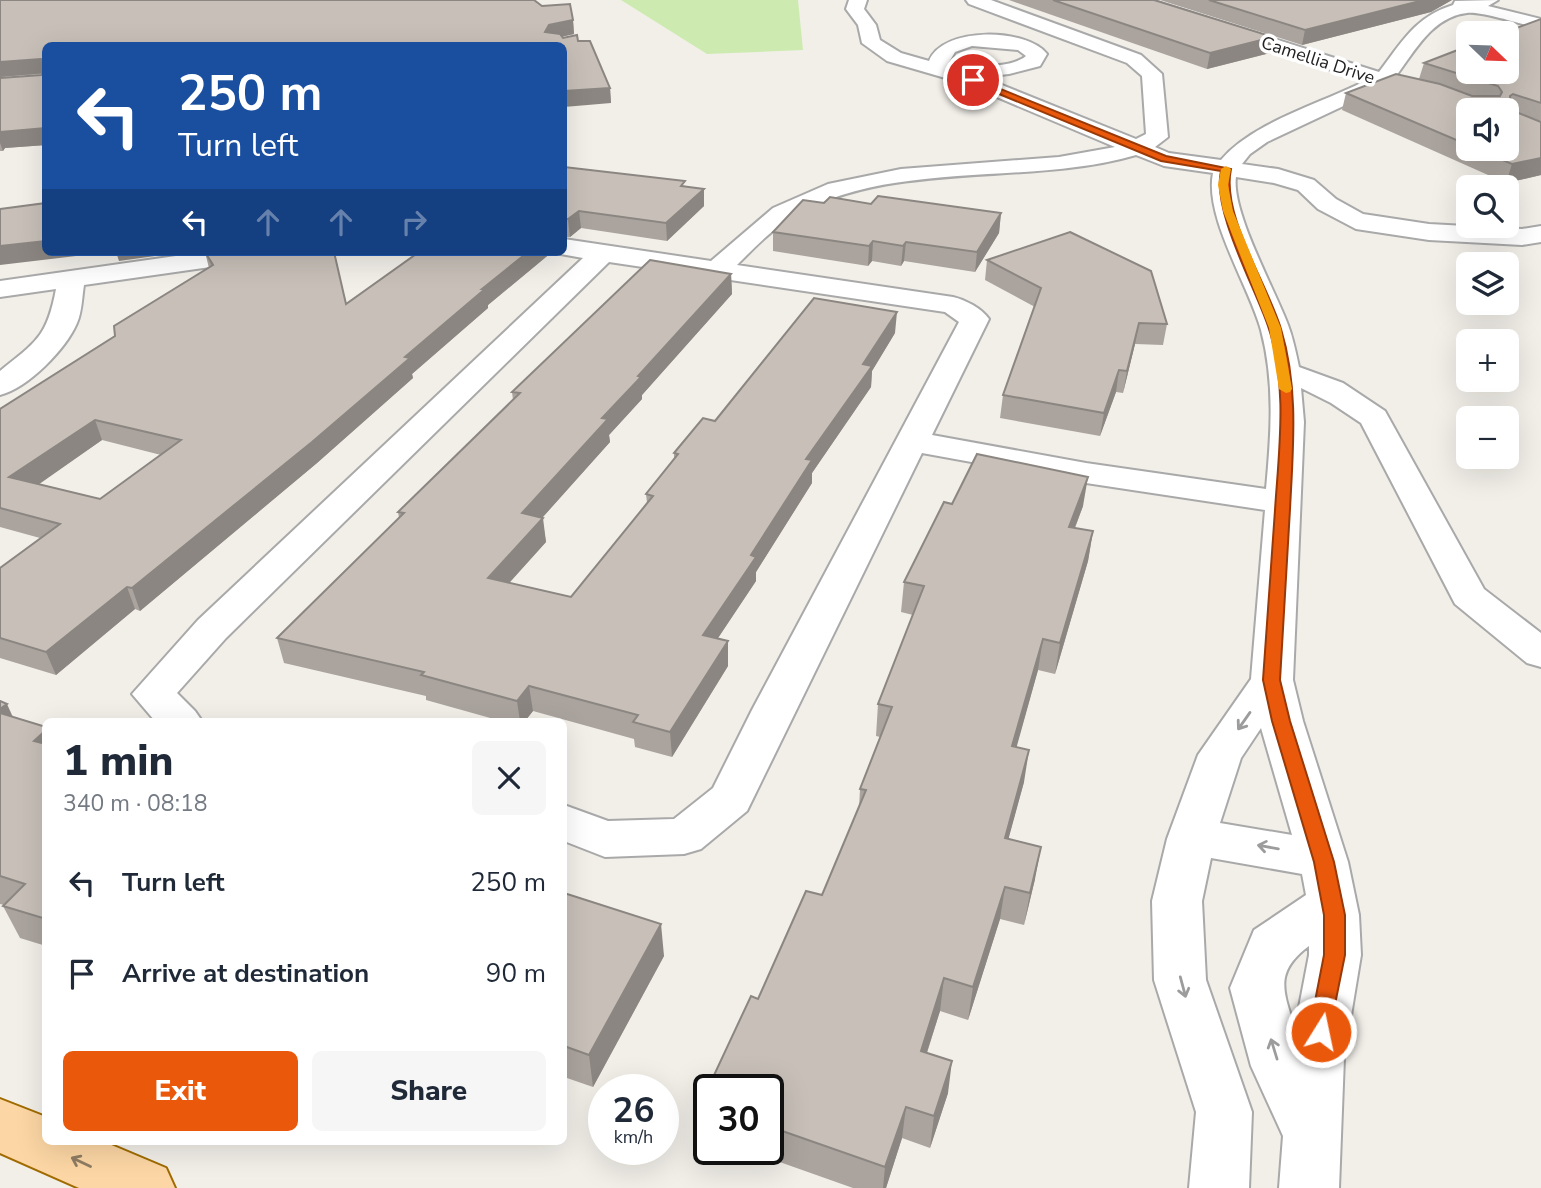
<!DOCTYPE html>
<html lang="en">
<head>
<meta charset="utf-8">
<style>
	:root { --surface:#fff; --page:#f6f6f7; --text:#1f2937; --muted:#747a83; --accent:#ea580c }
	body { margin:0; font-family:"Nunito Sans",sans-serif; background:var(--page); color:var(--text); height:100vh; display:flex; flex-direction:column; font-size:26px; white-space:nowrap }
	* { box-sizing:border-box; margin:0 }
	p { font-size:23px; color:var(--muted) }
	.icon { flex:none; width:38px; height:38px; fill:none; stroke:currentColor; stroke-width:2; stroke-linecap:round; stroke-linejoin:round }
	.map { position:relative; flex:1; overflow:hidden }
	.panel { position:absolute; left:42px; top:718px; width:525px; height:427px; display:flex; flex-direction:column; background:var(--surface); border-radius:10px; box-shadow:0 7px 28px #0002 }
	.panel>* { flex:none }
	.guide { position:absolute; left:42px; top:42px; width:525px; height:214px; border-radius:10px; box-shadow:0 7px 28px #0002; background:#1a4fa0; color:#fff; overflow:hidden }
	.needle { width:46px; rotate:113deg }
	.controls { position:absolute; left:1456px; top:21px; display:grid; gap:14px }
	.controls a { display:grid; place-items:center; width:63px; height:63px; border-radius:10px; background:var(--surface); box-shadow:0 7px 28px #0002; font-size:35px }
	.speed { position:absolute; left:588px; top:1074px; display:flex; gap:14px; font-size:35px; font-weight:700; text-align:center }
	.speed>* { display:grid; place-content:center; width:91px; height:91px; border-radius:50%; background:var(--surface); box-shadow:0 7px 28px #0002; line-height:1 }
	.speed small { font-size:18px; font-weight:400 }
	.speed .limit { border:4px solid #111; border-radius:10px; background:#fff; color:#111 }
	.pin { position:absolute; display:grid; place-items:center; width:60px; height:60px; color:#fff; margin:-30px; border:4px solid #fff; border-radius:50%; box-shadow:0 2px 7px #0007 }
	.me { position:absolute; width:77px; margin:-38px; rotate:10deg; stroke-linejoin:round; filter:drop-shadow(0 0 5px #0008) }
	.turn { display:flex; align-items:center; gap:24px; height:147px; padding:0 21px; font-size:32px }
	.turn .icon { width:91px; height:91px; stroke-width:2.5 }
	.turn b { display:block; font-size:49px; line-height:60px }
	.lanes { display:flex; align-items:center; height:66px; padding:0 21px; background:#0003; justify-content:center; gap:35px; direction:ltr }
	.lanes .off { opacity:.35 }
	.round { display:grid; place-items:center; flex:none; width:74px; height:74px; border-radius:10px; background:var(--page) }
	.head { display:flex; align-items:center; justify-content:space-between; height:119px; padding:0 21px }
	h1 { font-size:42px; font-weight:800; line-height:52px }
	.cta { display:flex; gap:14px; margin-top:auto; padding:14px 21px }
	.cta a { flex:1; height:80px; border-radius:10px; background:var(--accent); color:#fff; font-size:28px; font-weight:800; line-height:80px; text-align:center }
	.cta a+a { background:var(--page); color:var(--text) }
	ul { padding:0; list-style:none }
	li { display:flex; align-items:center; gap:21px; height:91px; padding:0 21px }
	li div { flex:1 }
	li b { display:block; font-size:26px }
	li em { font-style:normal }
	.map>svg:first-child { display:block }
</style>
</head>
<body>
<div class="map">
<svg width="1541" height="1188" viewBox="0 0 1541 1188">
	<rect width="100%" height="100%" fill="#f2efe9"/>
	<path fill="#cdebb0" d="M621,0H798L803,50L707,54Z"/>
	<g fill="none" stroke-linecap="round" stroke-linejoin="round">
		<defs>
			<g id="minor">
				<path d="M849,0H867L864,9L876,25L880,40L901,53L929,61C943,26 1027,28 1047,54L1040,66L1009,74L982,77L1136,139L1146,134L1142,76L1127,63L969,4L966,0H991L1141,55L1162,74L1168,137L1155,147L1169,153L1221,160C1253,122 1320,104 1365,81L1127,4L1124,0H1151L1379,72C1402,42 1415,17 1453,5L1455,1L1498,0L1488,6L1541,19V29C1524,25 1481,11 1467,13C1432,17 1415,51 1396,76L1450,90L1492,105L1494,110L1468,111L1436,98L1386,86L1267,142L1250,154L1242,164L1278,169L1314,180L1336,199L1363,214L1429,224L1522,229L1541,226V242L1522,245L1429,240L1356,229L1318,209L1298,190L1274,183L1236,177C1231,211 1275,290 1288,325C1293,338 1296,353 1299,367L1343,383L1385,411L1484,589L1541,633V667L1527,663L1455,604L1361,423L1331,403L1301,388L1304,422L1293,680L1303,721L1348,862L1359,915L1361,955L1344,1058L1339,1188H1279L1283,1136L1251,1066L1230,988L1254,930L1306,895L1302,874L1211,858L1202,901L1206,980L1252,1112L1249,1188H1189L1196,1112L1154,980L1152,901L1167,839L1198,755L1251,679L1265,510L1086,483L922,453L747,811L701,849L684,854L605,857L564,841V805L608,821L674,819L713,788L752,710L959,322L945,312L609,262L226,638L177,693L195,711L202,721H155L132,694L198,620L583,258L555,253L564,252V239L711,261L773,208L828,184L901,169L1059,157L1115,147L966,84L887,61L862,43L858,25L846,9ZM972,46L1018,50L1026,56C1009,70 970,65 948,64L955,52ZM1136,155L1164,166L1213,173C1204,217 1249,286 1261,330C1275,383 1271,435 1266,489L1086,463L932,435L989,319C981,308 966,300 953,297L737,265C754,248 770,231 790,219C886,158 1028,187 1136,155ZM1261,728L1292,835L1220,823L1241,758ZM1309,946V955L1295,1028C1283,991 1274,972 1309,946Z"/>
				<path d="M204,252H273L269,258L260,260L84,285C82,297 82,312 77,323C66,349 28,388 0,395V371C36,342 47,337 56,289L0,297V281Z"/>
			</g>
			<path id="major" d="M0,1099L46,1117V1141H102L166,1168L175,1188H79L0,1153Z"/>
		</defs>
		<use href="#minor" stroke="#a9a9a9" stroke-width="4"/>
		<use href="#major" stroke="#a06b00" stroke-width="4"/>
		<use href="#minor" fill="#fff" fill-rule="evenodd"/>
		<use href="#major" fill="#fcd6a4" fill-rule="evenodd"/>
	</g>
	<g fill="#aba49e" fill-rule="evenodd">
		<path d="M0,0L542,6L573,20L574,34L562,37L563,38L578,41L610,88L611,103L46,46V145L5,148L3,151H0V78L41,75L43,74L0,77Z"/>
		<path d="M1009,0H1154L1270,53L1207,69Z"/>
		<path d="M1160,0H1452L1431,12L1302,45Z"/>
		<path d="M1541,19V175L1506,183L1342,110L1346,93L1419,79L1424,63ZM1468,110L1507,149H1468Z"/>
		<path d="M564,167L686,186L704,206L667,241L581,228L570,237H564Z"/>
		<path d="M824,203L871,204L1001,213L999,233L975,272L904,261L901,266L872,261L868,266L773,251V232Z"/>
		<path d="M205,252L346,304L419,252H552L488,305V308L412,374L413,378L317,463L140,611L135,609L56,675L0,658V568L40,538L0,527V409L115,336L209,268ZM102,440L161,455L100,499L38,484Z"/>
		<path d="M987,260L1167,324L1163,345L1135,344L1123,393L1116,392L1100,436L1000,418L1003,395L1035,307L985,280Z"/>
		<path d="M731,274L732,294L642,395V399L609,435L610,442L542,518L546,542L509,583L571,597L647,503L646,494L674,459V453L715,421L895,333L872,371L871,387L812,473V483L756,572V581L718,638L728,641V666L672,757L635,747L634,739L533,711L525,721H501L426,700V696L284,663L277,638L399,518L398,512L513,400L512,392Z"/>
		<path d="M952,504L1083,506L1075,528L1093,531L1088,561L1055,674L1038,670L1016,747L1024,782L1008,839L1035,879L1024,925L1000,919L968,1020L940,1011L927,1053L948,1093L930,1148L902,1138L886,1188H853L746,1150H768V1090H709V1137L703,1135L701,1103L758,999L822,895L859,808L860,789L880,737L876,736L878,704L913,615L901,612L904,582Z"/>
		<path d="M0,701L13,717L46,727V946L20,938L3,906L4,905L0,904Z"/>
		<path d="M564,893L664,956L593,1087L564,1077Z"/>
	</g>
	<g fill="#8b8681">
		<path d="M1424,0H1452L1431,12L1302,45L1305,30Z"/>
		<path d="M573,20L574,34L550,39L545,32L549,25Z"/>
		<path d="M1273,37L1270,53L1207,69L1210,53Z"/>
		<path d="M41,59L46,73L0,77V62Z"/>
		<path d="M610,88L611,103L564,107V91Z"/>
		<path d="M46,128V145L5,148L3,151L0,143V132Z"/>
		<path d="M1541,158V175L1506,183L1512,164Z"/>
		<path d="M704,189V206L667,241L666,223Z"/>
		<path d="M579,211L581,228L570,237L568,219Z"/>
		<path d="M1001,213L999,233L975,272L977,252Z"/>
		<path d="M46,241V252H110L0,265V246Z"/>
		<path d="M873,241L872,261L868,266L869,246Z"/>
		<path d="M906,242L904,261L901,266L903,246Z"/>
		<path d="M116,252H162L155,256L119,261Z"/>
		<path d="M528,252H552L488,305V308L412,374L413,378L317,463L140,611L132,588L405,357L482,289Z"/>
		<path d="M731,274L732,294L642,395V399L609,435L610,442L525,537L522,513L638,376Z"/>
		<path d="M897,312L895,333L872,371L871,387L812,473V483L756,572V581L704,659L703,635L751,555L806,459L863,364Z"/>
		<path d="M1139,323L1135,344L1123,393L1127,371Z"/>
		<path d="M1119,370L1116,392L1100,436L1104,413Z"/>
		<path d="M95,420L102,440L18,499L9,477Z"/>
		<path d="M1088,477L1083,506L1064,556L1069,527Z"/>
		<path d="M543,518L546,542L492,602L488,578Z"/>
		<path d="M1093,531L1088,561L1055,674L1060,643Z"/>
		<path d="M127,587L135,609L56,675L46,652Z"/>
		<path d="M1043,639L1038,670L1008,778L1012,746Z"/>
		<path d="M728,641V666L672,757L670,732Z"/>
		<path d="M529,686L533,711L525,721H520L517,701Z"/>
		<path d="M7,704L21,735L0,721V709Z"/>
		<path d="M46,730V766L34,741Z"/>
		<path d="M1029,750L1024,782L1000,870L1005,838Z"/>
		<path d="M1041,847L1035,879L1024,925L1030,893Z"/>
		<path d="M1005,887L1000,919L968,1020L973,987Z"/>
		<path d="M661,924L664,956L593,1087L589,1055Z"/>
		<path d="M944,978L940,1011L917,1083L921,1051Z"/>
		<path d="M952,1061L948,1093L930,1148L934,1116Z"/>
		<path d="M906,1107L902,1138L886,1188H883L885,1167Z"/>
	</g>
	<g fill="#c7bfb8" stroke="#8b8681" stroke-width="2" fill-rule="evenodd">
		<path d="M0,0H534L542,6L570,4L573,20L549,25L545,32L560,34L563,38L577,35L578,41H590L610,88L564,91V46H46V128L0,132V78L41,75L44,73V61L41,59L0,62Z"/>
		<path d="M1053,0H1154L1273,37L1210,53Z"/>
		<path d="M1209,0H1424L1305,30Z"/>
		<path d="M1541,19V103L1513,94L1510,96L1511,110L1541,122V158L1512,164L1476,149H1507V110H1468V145L1346,93L1396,74L1440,84L1472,96H1500L1502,92L1498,86L1424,63L1468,46V72H1507V33H1503Z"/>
		<path d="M564,167L685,181L681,186L704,189L666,223L579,211L568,219H564Z"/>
		<path d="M878,196L1001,213L977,252L906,242L903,246L873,241L869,246L773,232L803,200L824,203L830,197L871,204Z"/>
		<path d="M46,203V241L0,246V209Z"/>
		<path d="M1070,232L1151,271L1167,324L1139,323L1127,371L1119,370L1104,413L1003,395L1041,288L987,260Z"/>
		<path d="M205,252H334L346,304L419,252H528L482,289H485L405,357L410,358L312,442L132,588L127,587L46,652L0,638V568L60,524L0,508V409L115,336L114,326L213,265ZM95,420L181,440L100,499L9,477Z"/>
		<path d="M650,260L731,274L638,376L641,377L602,418L608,419L522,513L543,518L488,578L571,597L653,496L646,494L678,454L674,453L703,418L715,421L814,298L897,312L863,364L872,366L806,459L812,460L751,555L756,557L703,635L728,641L670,732L633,722L638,715L529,686L517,701L421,675L424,672L277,638L404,513L398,512L520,393L512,392Z"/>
		<path d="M977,454L1088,477L1069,527L1093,531L1060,643L1043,639L1012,746L1029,750L1005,838L1041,847L1030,893L1005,887L973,987L944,978L921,1051L952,1061L934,1116L906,1107L885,1167L768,1126V1090H709V1105L701,1103L751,996L758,999L806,891L822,895L866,790L860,789L892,707L878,704L924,586L904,582L944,502L952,504Z"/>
		<path d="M0,701L7,704L0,709Z"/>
		<path d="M0,713L46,727V730L34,741L46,744V919L3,906L25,884L0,876Z"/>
		<path d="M564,893L661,924L589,1055L564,1046Z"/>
	</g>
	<defs><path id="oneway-shaft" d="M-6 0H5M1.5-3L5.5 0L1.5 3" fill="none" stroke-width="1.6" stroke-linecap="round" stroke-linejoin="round" transform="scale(1.75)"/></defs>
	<g stroke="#9c9c9c">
		<use href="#oneway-shaft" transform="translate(1244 721) rotate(125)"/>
		<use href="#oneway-shaft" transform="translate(1268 847) rotate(-170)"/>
		<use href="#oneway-shaft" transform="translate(1183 987) rotate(75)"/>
		<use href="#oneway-shaft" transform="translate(1274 1049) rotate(-107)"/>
	</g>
	<use stroke="#8f7c63" href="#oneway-shaft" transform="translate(81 1162) rotate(-155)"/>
	<path fill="#ea580c" stroke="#983908" stroke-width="2" d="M970,79H976L1166,156L1231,169C1221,215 1267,283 1281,329C1299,388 1293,448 1290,509C1287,566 1283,623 1280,680L1290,721L1334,862L1345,915V955L1328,1039L1321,1042L1313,1039L1309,1032L1324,955V915L1314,862L1272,721L1263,680C1267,623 1271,567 1275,510C1279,449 1288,385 1268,326C1254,285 1212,211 1221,171L1161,161L970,82Z"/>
	<path fill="#f59e0b" d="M1226,166L1231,169L1228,185L1233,211L1281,328L1292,389L1290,392L1286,393L1279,389L1269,328L1223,211L1218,185L1221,169Z"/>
	<g text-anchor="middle" stroke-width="7" stroke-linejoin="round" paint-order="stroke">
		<g font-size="18" fill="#222" stroke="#fff">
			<text transform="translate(1318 60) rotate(18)" y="6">Camellia Drive</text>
		</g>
	</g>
</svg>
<div class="controls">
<a><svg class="needle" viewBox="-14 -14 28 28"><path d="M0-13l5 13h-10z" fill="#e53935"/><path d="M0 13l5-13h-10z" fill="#747a83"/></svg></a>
<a><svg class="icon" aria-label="sound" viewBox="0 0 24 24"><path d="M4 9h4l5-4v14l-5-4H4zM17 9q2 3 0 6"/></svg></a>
<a><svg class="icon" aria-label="search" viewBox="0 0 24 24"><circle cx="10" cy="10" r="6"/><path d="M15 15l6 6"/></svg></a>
<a><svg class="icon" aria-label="layers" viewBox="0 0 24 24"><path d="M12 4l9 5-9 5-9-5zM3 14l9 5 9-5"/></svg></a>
<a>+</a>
<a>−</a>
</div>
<div class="speed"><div>26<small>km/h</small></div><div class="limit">30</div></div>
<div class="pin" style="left:973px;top:80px;background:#d93025"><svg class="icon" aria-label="arrive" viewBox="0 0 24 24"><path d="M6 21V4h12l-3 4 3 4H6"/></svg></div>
<svg class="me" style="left:1321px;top:1032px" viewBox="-20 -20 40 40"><circle r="17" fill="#ea580c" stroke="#fff" stroke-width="3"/><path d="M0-11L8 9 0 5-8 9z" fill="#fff"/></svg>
<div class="guide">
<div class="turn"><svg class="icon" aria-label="left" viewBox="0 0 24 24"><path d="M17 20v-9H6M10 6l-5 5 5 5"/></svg><div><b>250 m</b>Turn left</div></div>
<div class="lanes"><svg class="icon" aria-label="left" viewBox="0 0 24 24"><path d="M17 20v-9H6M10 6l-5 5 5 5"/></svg><svg class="icon off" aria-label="ahead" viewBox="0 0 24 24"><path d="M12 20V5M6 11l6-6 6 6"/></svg><svg class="icon off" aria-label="ahead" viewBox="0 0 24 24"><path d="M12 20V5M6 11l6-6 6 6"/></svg><svg class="icon off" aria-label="right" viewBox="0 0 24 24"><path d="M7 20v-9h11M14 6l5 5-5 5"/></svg></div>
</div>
<section class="panel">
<div class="head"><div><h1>1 min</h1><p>340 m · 08:18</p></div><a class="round"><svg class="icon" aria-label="close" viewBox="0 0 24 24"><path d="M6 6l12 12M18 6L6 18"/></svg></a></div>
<ul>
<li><svg class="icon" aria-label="left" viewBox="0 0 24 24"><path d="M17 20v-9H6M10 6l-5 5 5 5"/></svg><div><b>Turn left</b></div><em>250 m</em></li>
<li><svg class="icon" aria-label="arrive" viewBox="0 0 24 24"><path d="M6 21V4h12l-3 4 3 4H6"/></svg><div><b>Arrive at destination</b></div><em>90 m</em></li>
</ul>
<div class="cta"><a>Exit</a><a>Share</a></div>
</section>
</div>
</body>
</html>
